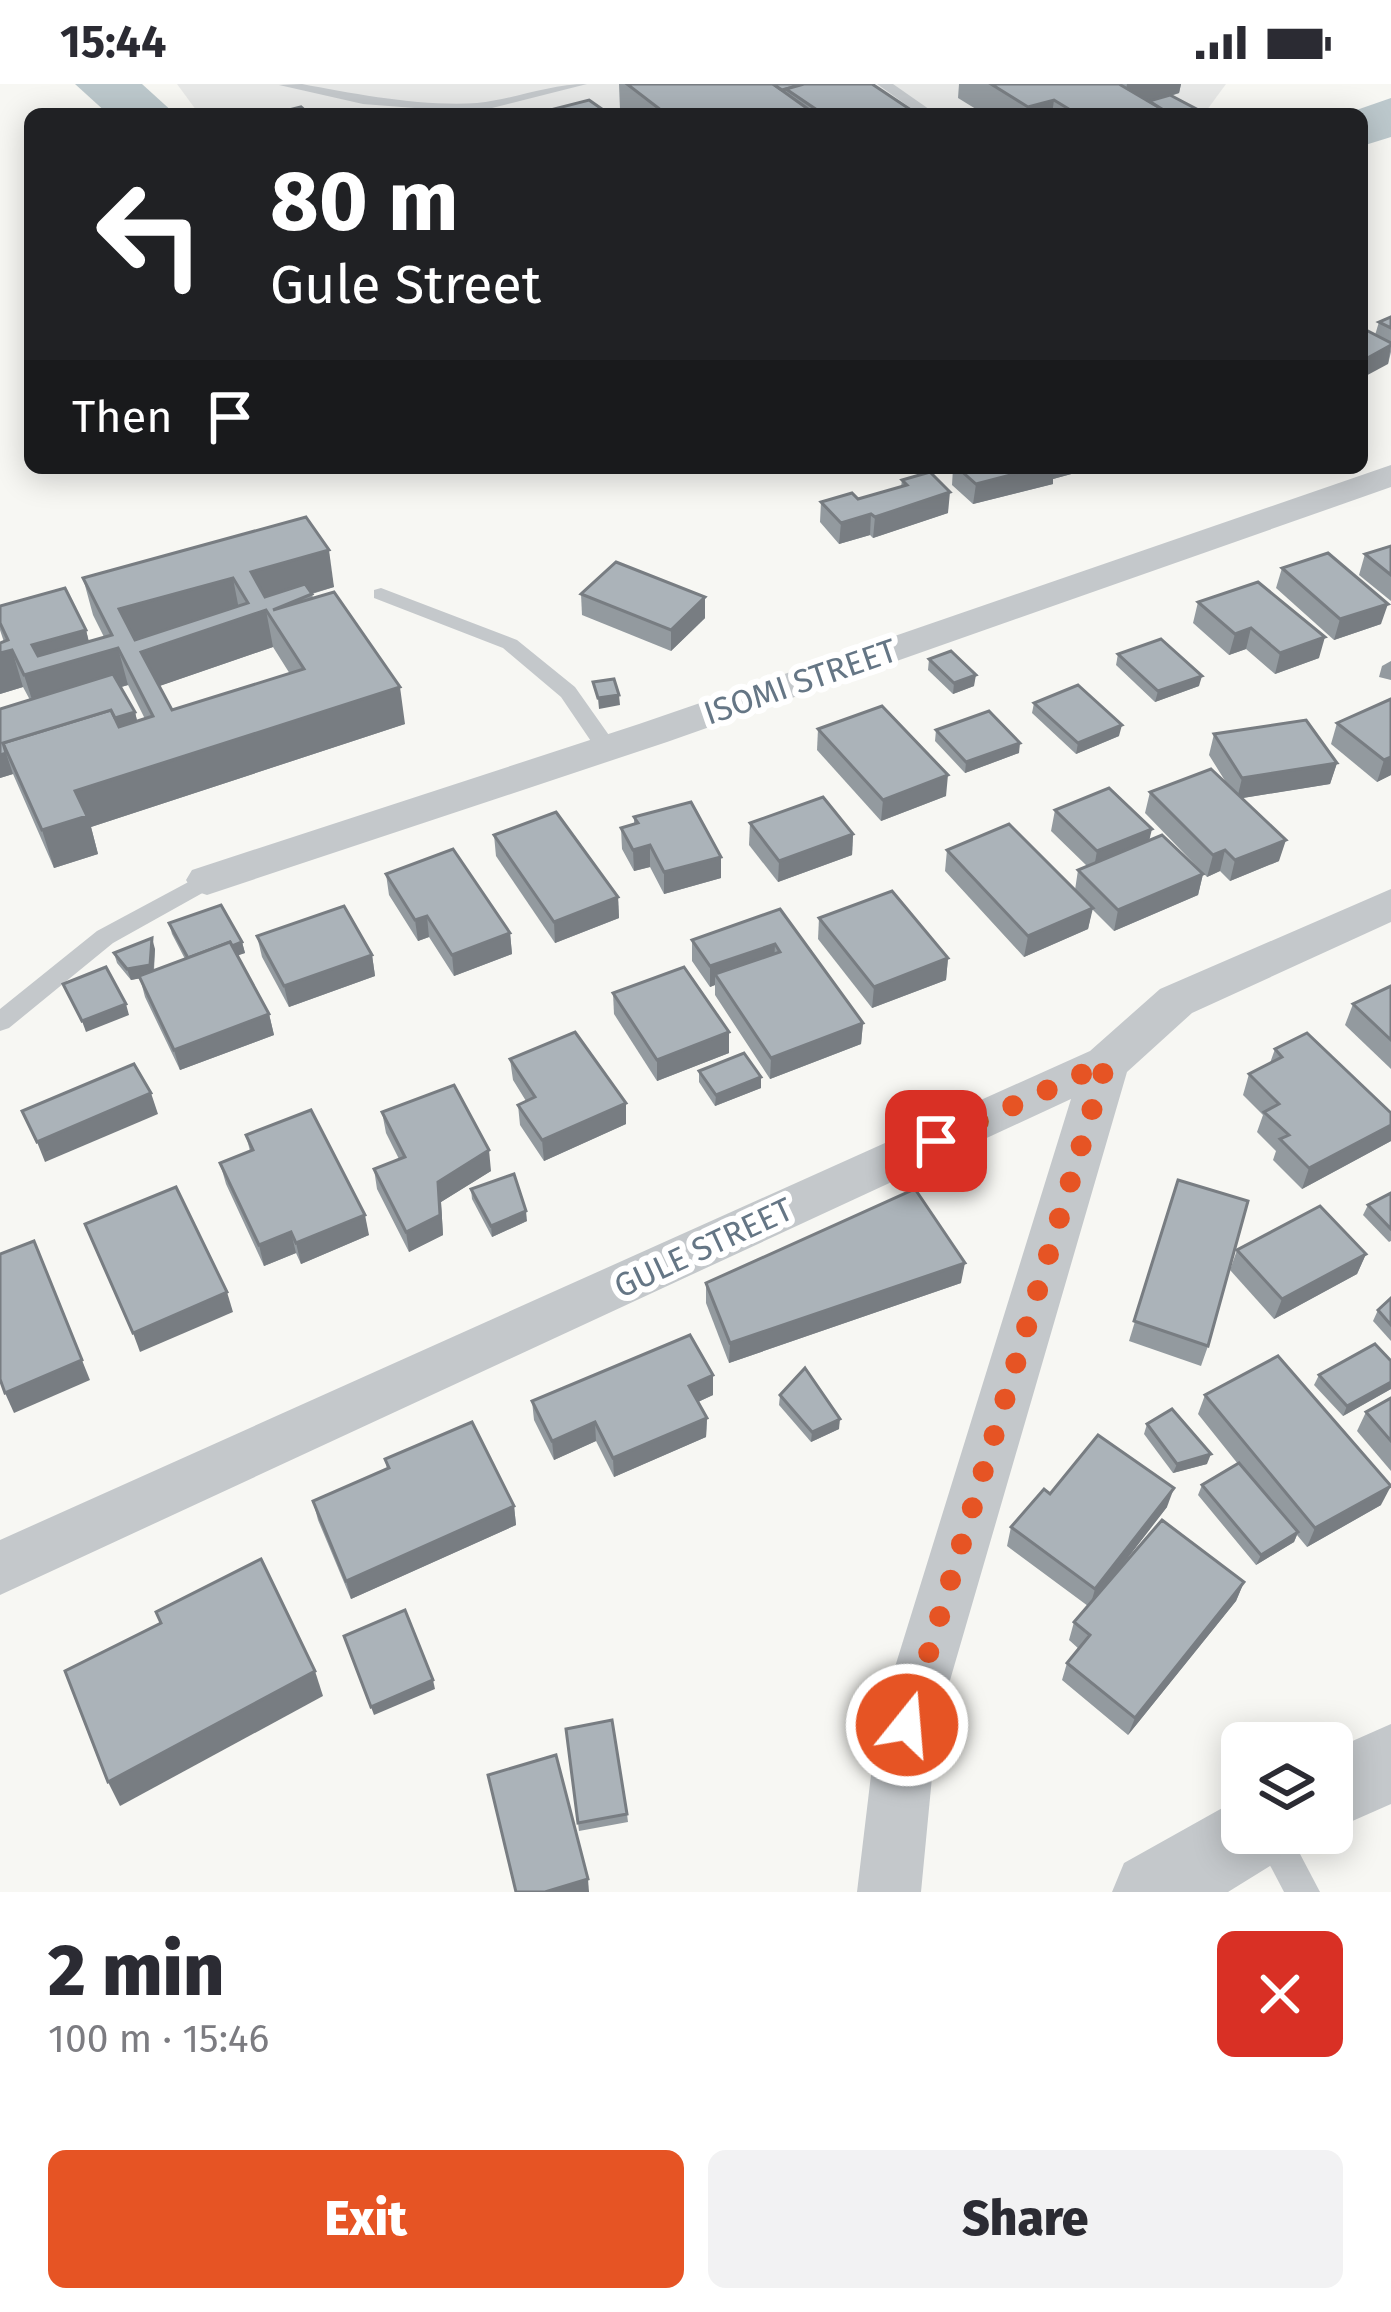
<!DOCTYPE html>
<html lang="en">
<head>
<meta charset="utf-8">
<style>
	:root { --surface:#fff; --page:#f2f2f3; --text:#2b2b33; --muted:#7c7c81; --accent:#e65424 }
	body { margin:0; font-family:"Fira Sans",sans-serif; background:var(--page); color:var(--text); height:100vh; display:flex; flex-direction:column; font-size:45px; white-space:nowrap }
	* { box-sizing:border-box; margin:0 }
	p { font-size:39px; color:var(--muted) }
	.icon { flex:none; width:66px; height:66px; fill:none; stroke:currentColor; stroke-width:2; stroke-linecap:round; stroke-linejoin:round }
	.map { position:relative; height:1808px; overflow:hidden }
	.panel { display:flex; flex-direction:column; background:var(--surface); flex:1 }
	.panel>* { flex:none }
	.guide { position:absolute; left:24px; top:24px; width:1344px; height:366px; border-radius:18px; box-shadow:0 6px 30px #0003; background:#202124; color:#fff; overflow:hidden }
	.tools { position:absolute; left:1221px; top:1638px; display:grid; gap:24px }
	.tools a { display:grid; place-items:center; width:132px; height:132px; border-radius:18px; background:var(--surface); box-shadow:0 6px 30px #0003; font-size:60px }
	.pin { position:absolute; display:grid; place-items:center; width:102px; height:102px; color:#fff; margin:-51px; border-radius:24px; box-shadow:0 6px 18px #0006 }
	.me { position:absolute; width:132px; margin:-66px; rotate:17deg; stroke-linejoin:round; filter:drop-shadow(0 0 9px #0008) }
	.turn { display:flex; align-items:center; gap:42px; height:252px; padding:0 48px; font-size:54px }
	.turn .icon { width:156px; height:156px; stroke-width:2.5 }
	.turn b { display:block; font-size:84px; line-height:102px }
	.then { display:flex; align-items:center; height:114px; padding:0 48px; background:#0003; gap:24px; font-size:45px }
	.round { display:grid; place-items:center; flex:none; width:126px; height:126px; border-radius:18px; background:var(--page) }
	.head { display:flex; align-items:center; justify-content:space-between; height:204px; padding:0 48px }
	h1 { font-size:72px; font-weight:800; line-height:90px }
	.action { display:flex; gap:24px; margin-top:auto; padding:24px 48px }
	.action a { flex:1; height:138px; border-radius:18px; background:var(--accent); color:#fff; font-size:48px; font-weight:800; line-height:138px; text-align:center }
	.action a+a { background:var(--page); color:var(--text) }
	.status { display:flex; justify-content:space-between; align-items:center; height:84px; padding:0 60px; background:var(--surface); direction:ltr }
	.status svg { height:33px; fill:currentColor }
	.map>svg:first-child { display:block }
</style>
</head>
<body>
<div class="status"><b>15:44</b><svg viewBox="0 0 49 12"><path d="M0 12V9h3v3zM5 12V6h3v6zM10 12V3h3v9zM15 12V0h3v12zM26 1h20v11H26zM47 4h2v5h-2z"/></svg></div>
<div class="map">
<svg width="1391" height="1808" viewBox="0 0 1391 1808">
	<rect width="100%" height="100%" fill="#f7f7f3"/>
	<path fill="#e7e8e7" d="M177,0H1226L1204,30H199Z"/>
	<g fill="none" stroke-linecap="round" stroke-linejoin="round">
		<g fill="#bcc8cc" fill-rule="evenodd">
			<path d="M75,0H142L175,30H108Z"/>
			<path d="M1391,14V53L1362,62V30H1345Z"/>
		</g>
		<g fill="#c4c8cb" fill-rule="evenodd">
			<path d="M302,0C354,10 425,23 477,19C515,15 549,0 587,0L488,25L492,30L363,20L279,1Z"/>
			<path d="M877,0H893L936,30H919Z"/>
			<path d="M381,504L517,556L575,603L618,664L615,669H599L561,613L503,564L374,514V506Z"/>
			<path d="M207,788L215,790L218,796L215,802L113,859L9,944L0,947V925L97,847Z"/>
			<path d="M1253,1749H1289L1320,1808H1284Z"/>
		</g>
		<g fill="#c4c8cb" fill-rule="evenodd">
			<path d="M1391,381V403L667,658L207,811L192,806L186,796L192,786L639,640Z"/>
			<path d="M1391,805V838L1192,929L1127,988L937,1641L921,1808H857L877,1641L1071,1015L0,1511V1456L1090,967L1160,905Z"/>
		</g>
		<g fill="#c4c8cb" fill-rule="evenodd">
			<path d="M1391,1640V1720L1332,1746V1666Z"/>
			<path d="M1242,1713V1749H1290L1278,1777L1228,1808H1112L1124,1779Z"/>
		</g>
	</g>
	<g fill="#939a9f" fill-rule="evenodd">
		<path d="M619,0H874L917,30H625L620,26Z"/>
		<path d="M959,0H1181L1179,9L1171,12L1204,29L984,30L958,14Z"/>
		<path d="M1391,233V268L1388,280L1375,251L1379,238Z"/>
		<path d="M953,384H1075V389L1053,395V400L973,420L952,401Z"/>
		<path d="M902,396L948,429L873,454L870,451L839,460L820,438L821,418L858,415L901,403Z"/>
		<path d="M306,433L334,503L312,510L313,514L405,640L91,743L98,770L54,784L13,690L0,694V625L30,616L23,603L0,610V559L4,558L0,546V522L86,546L89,558L104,553L93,531L83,494ZM273,563L290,590L172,626L159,602ZM128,601L145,635L137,637L135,628L121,603Z"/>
		<path d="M1391,462V517L1359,491L1365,470Z"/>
		<path d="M1282,484L1381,540L1334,556L1276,504Z"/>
		<path d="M581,510L705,513V534L671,567L582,531Z"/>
		<path d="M1198,518L1319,574L1275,590L1246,565L1229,571L1193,539Z"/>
		<path d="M1118,570L1199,602L1155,618L1116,581Z"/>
		<path d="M929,575L974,602L953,610L928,586Z"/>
		<path d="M1391,577V596L1379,593L1382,582Z"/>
		<path d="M1391,615V691L1377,698L1331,660L1337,639Z"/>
		<path d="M1034,619L1119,652L1076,670L1032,629Z"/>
		<path d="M818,645L946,712L881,737L817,666Z"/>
		<path d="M936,646L1019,669L965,689L935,657Z"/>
		<path d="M1214,650L1337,679L1330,700L1242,714L1279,777L1230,797L1220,787L1207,793L1145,729L1150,708L1227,700L1209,671Z"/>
		<path d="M1055,726L1149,757L1203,790L1198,811L1114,847L1092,825L1088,845L1024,873L945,787L947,766L1075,806L1078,786L1087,782L1051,747Z"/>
		<path d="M634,733L721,773V794L664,810L650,783L634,787L622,765L621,744L634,740Z"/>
		<path d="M750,739L853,750L852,771L778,798L749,761Z"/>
		<path d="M494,751L618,813L619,834L555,859L496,772Z"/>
		<path d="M386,790L510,849L512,870L454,892L429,853L418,857L389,811Z"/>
		<path d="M780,825L863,939L861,960L770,995L715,911V901L710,903L692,877V856Z"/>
		<path d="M819,834L948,874L946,896L872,924L818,855Z"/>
		<path d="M169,839L242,858L245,869L237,871L269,930L274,951L180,986L145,913L140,894L131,896L117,879L114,869L155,865L154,887L185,875L172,850Z"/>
		<path d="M257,852L372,871L375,892L289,923L262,873Z"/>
		<path d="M1391,902V985L1345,941L1353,920Z"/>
		<path d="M613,909L729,969L657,997L614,930Z"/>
		<path d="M1275,965L1391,1029V1057L1302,1105L1273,1076L1276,1067L1257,1048L1263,1031L1243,1011L1249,990L1270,979Z"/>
		<path d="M510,975L626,1019V1040L544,1077L520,1041L518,1021L526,1017L513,996Z"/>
		<path d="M699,987L761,1004L715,1022L699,998Z"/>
		<path d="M382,1028L491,1087L441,1118L443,1151L409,1168L377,1105L374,1085L399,1075L386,1049Z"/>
		<path d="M246,1051L369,1151L301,1180L296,1169L264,1182L226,1100L220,1079L250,1067Z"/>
		<path d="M1178,1096L1208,1262L1201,1282L1129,1257Z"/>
		<path d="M471,1105L527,1137L492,1153L472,1115Z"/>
		<path d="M1391,1109V1157L1389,1158L1363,1131L1368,1121Z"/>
		<path d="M1237,1166L1366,1170L1357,1190L1274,1235L1230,1186Z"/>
		<path d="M706,1199H961L729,1279L706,1219Z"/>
		<path d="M1391,1214V1257L1373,1237L1378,1226Z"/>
		<path d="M1391,1277V1305L1343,1332L1314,1301L1319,1291Z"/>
		<path d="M713,1311L698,1318L707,1334L706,1353L614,1393L596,1357L554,1376L534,1336L532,1317Z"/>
		<path d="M780,1311L839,1345L811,1358L779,1321Z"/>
		<path d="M1205,1311L1381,1421L1307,1463L1297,1451L1294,1458L1256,1481L1198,1411L1202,1401L1238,1380L1198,1330Z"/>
		<path d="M1391,1314V1387L1357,1347L1366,1328Z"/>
		<path d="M1147,1340L1207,1380L1173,1389L1144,1350Z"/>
		<path d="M385,1375L514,1422L516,1441L351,1515L318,1436L313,1417L387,1385Z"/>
		<path d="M1050,1410L1167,1423L1107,1500L1244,1498L1236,1517L1128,1651L1062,1596L1067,1579L1079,1565L1069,1556L1074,1538L1088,1522L1007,1462L1011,1443Z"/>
		<path d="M566,1645L627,1730L628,1738L579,1747Z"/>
	</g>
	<g fill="#787d82">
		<path d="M1127,0H1181L1179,9L1123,25Z"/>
		<path d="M1054,16L1052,30H1027L1028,23Z"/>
		<path d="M1391,261L1388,280L1362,294V277Z"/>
		<path d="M1037,384H1075V389L1053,395V400L973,420L976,400Z"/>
		<path d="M950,408L948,429L873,454L875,433Z"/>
		<path d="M871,430L870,451L839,460L841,439Z"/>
		<path d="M329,466L334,503L258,525L251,488Z"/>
		<path d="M233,494L240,531L129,562L119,525Z"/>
		<path d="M705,513V534L671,567V546Z"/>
		<path d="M1388,520L1381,540L1334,556L1340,535Z"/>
		<path d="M266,526L273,563L151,605L141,568Z"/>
		<path d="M1251,544L1246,565L1229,571L1235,550Z"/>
		<path d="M86,546L92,571L118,564L128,601L36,628L24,591L32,561Z"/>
		<path d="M1325,553L1319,574L1275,590L1280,569Z"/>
		<path d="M12,566L23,603L0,610V569Z"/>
		<path d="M976,591L974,602L953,610L954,599Z"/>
		<path d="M1202,592L1199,602L1155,618L1158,607Z"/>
		<path d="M400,603L405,640L91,743L98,770L54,784L42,746L75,707Z"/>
		<path d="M619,611L620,621L599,625L598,614Z"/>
		<path d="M135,628L140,649L7,669Z"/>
		<path d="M1122,641L1119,652L1076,670L1078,659Z"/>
		<path d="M1020,659L1019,669L965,689L966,678Z"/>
		<path d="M6,669L13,690L0,694V671Z"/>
		<path d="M1391,673V691L1377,698L1384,676Z"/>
		<path d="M1337,679L1330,700L1237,715L1242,694Z"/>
		<path d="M948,691L946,712L881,737L883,716Z"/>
		<path d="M1152,745L1147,766L1093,789L1097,767Z"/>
		<path d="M853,750L852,771L778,798L779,777Z"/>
		<path d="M1286,756L1279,777L1230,797L1235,776Z"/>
		<path d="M650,761V783L634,787L633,766Z"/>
		<path d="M1225,766L1220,787L1207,793L1213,771Z"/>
		<path d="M721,773V794L664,810V788Z"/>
		<path d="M1203,790L1198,811L1114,847L1118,826Z"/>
		<path d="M618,813L619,834L555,859L554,838Z"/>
		<path d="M1093,824L1088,845L1024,873L1028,852Z"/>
		<path d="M427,832L429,853L418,857L415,836Z"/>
		<path d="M510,849L512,870L454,892L452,871Z"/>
		<path d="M152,854L155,865L153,892L131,896L127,885Z"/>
		<path d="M242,858L245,869L192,888L190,877Z"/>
		<path d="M775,860L774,881L715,890V901L710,903V882Z"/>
		<path d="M372,871L375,892L289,923L284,902Z"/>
		<path d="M948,874L946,896L872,924L874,903Z"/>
		<path d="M126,920L129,931L86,948L82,937Z"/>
		<path d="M269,930L274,951L180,986L174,966Z"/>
		<path d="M863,939L861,960L770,995L771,974Z"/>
		<path d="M729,948V969L657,997V976Z"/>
		<path d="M761,993V1004L715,1022L716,1011Z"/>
		<path d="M151,1009L158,1030L45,1078L37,1058Z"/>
		<path d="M626,1019V1040L544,1077L542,1056Z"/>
		<path d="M1391,1041V1057L1302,1105L1309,1084Z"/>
		<path d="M489,1066L491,1087L441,1118L443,1151L409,1168L406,1148L438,1098Z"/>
		<path d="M526,1127L527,1137L492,1153L491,1142Z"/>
		<path d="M365,1131L369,1151L301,1180L296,1159Z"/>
		<path d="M291,1148L296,1169L264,1182L259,1161Z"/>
		<path d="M1366,1170L1357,1190L1274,1235L1282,1215Z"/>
		<path d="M42,1177L90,1296L14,1329L5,1309Z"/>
		<path d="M965,1179L961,1199L729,1279L730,1259Z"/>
		<path d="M227,1208L233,1228L140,1268L133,1249Z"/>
		<path d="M713,1291V1311L689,1322V1302Z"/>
		<path d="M1391,1298V1305L1343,1332L1347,1322Z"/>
		<path d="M707,1334L706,1353L614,1393L613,1374Z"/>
		<path d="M840,1335L839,1345L811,1358L812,1348Z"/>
		<path d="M595,1338L596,1357L554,1376L552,1357Z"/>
		<path d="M1211,1370L1207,1380L1173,1389L1177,1380Z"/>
		<path d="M1391,1402L1381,1421L1307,1463L1315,1444Z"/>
		<path d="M1174,1404L1167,1423L1090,1523L1095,1505Z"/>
		<path d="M514,1422L516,1441L351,1515L346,1497Z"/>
		<path d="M1298,1448L1294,1458L1256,1481L1261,1471Z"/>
		<path d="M1244,1498L1236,1517L1128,1651L1135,1634Z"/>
		<path d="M315,1587L323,1612L120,1722L108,1698Z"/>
		<path d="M433,1596L435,1605L374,1631L371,1623Z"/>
		<path d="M588,1795L589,1808H545Z"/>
	</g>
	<g fill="#abb3b9" stroke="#787d82" stroke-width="3" fill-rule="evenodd">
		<path d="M627,0H773L815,30H666Z"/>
		<path d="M773,0H804L782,6Z"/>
		<path d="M804,0H872L917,30H823L786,5Z"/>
		<path d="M991,0H1119L1170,30H1095L1092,28L1077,30L1054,16L1028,23Z"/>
		<path d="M1170,11L1204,29L1170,30L1149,17Z"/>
		<path d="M589,16L609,30H545L542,28Z"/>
		<path d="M301,23L309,30L277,29Z"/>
		<path d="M1391,233V244L1379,238Z"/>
		<path d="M1364,245L1391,259V261L1362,277V246Z"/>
		<path d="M958,384H1037L976,400Z"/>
		<path d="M930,388L950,408L875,433L871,430L841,439L821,418L852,409L858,415L907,401L902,396Z"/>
		<path d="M306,433L329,466L251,488L265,513L305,500L312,510L273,526L334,508L400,603L75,707L87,732L42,746L3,659L111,626L119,643L153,632L118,564L24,591L12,566L0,569V559L8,556L0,539V522L65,504L86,546L32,561L38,572L112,551L83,494ZM233,494L248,519L135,556L119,525ZM266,526L304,585L172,626L141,568Z"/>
		<path d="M1391,462V491L1365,470Z"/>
		<path d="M1328,469L1388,520L1340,535L1282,484Z"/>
		<path d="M616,478L705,513L671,546L581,510Z"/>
		<path d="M1258,498L1325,553L1280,569L1251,544L1235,550L1198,518Z"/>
		<path d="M1161,555L1202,592L1158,607L1118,570Z"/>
		<path d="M951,567L976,591L954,599L929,575Z"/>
		<path d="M113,590L135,628L115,634L111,626L3,659L6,669L0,671V625Z"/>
		<path d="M614,595L619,611L598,614L593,598Z"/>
		<path d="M1078,601L1122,641L1078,659L1034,619Z"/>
		<path d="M1391,615V673L1384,676L1337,639Z"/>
		<path d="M882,622L948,691L883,716L818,645Z"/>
		<path d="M989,627L1020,659L966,678L936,646Z"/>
		<path d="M1306,636L1337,679L1242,694L1214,650Z"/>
		<path d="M1211,685L1286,756L1235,776L1225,766L1213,771L1150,708Z"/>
		<path d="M1109,704L1152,745L1097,767L1055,726Z"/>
		<path d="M823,713L853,750L779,777L750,739Z"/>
		<path d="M691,718L721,773L664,788L650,761L633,766L621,744L638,739L634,733Z"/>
		<path d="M556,728L618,813L554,838L494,751Z"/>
		<path d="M1009,740L1093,824L1028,852L947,766Z"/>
		<path d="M1162,751L1203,790L1118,826L1078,786Z"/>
		<path d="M453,765L510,849L452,871L427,832L415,836L386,790Z"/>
		<path d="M892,807L948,874L874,903L819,834Z"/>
		<path d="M221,821L242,858L232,862L230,858L188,874L169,839Z"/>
		<path d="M344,822L372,871L284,902L257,852Z"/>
		<path d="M780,825L863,939L771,974L715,890L780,868L775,860L710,882L692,856Z"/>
		<path d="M152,854L150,881L127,885L114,869Z"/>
		<path d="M230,858L269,930L174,966L139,892Z"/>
		<path d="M106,883L126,920L82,937L63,900Z"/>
		<path d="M684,883L729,948L657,976L613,909Z"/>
		<path d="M1391,902V956L1353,920Z"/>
		<path d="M575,948L626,1019L542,1056L518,1021L535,1013L510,975Z"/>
		<path d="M1307,949L1391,1029V1041L1309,1084L1280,1055L1289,1051L1264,1028L1279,1020L1249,990L1282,973L1275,965Z"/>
		<path d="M744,969L761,993L716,1011L699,987Z"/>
		<path d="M134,980L151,1009L37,1058L22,1027Z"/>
		<path d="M454,1001L489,1066L438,1098L440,1131L406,1148L374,1085L405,1073L382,1028Z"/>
		<path d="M311,1026L365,1131L296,1159L291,1148L259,1161L220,1079L253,1066L246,1051Z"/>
		<path d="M514,1090L526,1127L491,1142L471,1105Z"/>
		<path d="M1178,1096L1248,1117L1208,1262L1134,1237Z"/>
		<path d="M176,1103L227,1208L133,1249L85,1140Z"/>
		<path d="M915,1105L965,1179L730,1259L706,1199Z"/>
		<path d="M1391,1109V1145L1368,1121Z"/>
		<path d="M1320,1122L1366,1170L1282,1215L1237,1166Z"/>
		<path d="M34,1157L82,1276L5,1309L0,1295V1170Z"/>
		<path d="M1391,1214V1241L1378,1226Z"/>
		<path d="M690,1251L713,1291L689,1302L707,1334L613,1374L595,1338L552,1357L532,1317Z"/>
		<path d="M1375,1260L1391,1277V1298L1347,1322L1319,1291Z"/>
		<path d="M1278,1272L1391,1402L1315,1444L1205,1311Z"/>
		<path d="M805,1284L840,1335L812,1348L780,1311Z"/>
		<path d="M1391,1314V1357L1366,1328Z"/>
		<path d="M1172,1325L1211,1370L1177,1380L1147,1340Z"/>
		<path d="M472,1338L514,1422L346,1497L313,1417L389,1384L385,1375Z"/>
		<path d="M1098,1351L1174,1404L1095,1505L1011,1443L1044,1405L1050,1410Z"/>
		<path d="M1239,1379L1298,1448L1261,1471L1202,1401Z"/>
		<path d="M1162,1436L1244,1498L1135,1634L1067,1579L1090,1551L1074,1538Z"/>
		<path d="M261,1475L315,1587L108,1698L65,1587L161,1539L156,1528Z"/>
		<path d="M405,1526L433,1596L371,1623L344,1552Z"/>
		<path d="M612,1636L627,1730L578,1739L566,1645Z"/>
		<path d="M556,1671L588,1795L545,1808H516L488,1691Z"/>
	</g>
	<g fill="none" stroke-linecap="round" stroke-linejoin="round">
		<path stroke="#e65424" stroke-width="21" stroke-dasharray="0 37.8" d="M907,1641L1106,979L936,1057"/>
	</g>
	<g text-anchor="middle" stroke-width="12" stroke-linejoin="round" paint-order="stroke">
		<g font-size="33" fill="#657685" stroke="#fff">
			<text transform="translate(800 597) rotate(-19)" y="12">ISOMI STREET</text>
			<text transform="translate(703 1163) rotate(-25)" y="12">GULE STREET</text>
		</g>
	</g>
</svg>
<div class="tools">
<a><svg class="icon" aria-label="layers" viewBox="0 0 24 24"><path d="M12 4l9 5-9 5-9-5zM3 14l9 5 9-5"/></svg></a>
</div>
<div class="pin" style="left:936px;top:1057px;background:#d93025"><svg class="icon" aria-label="arrive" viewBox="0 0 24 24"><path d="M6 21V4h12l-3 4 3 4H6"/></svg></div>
<svg class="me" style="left:907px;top:1641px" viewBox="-20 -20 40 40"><circle r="17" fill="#e65424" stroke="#fff" stroke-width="3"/><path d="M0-11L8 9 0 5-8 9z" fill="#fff"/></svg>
<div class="guide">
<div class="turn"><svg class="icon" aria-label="left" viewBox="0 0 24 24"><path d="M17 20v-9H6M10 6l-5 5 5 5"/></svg><div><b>80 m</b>Gule Street</div></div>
<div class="then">Then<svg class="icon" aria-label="arrive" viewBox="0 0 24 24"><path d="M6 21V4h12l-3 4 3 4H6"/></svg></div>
</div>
</div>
<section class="panel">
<div class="head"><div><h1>2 min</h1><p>100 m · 15:46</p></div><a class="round" style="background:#d93025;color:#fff"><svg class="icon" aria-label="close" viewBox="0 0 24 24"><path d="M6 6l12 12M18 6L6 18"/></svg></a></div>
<div class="action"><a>Exit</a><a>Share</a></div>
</section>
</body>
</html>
